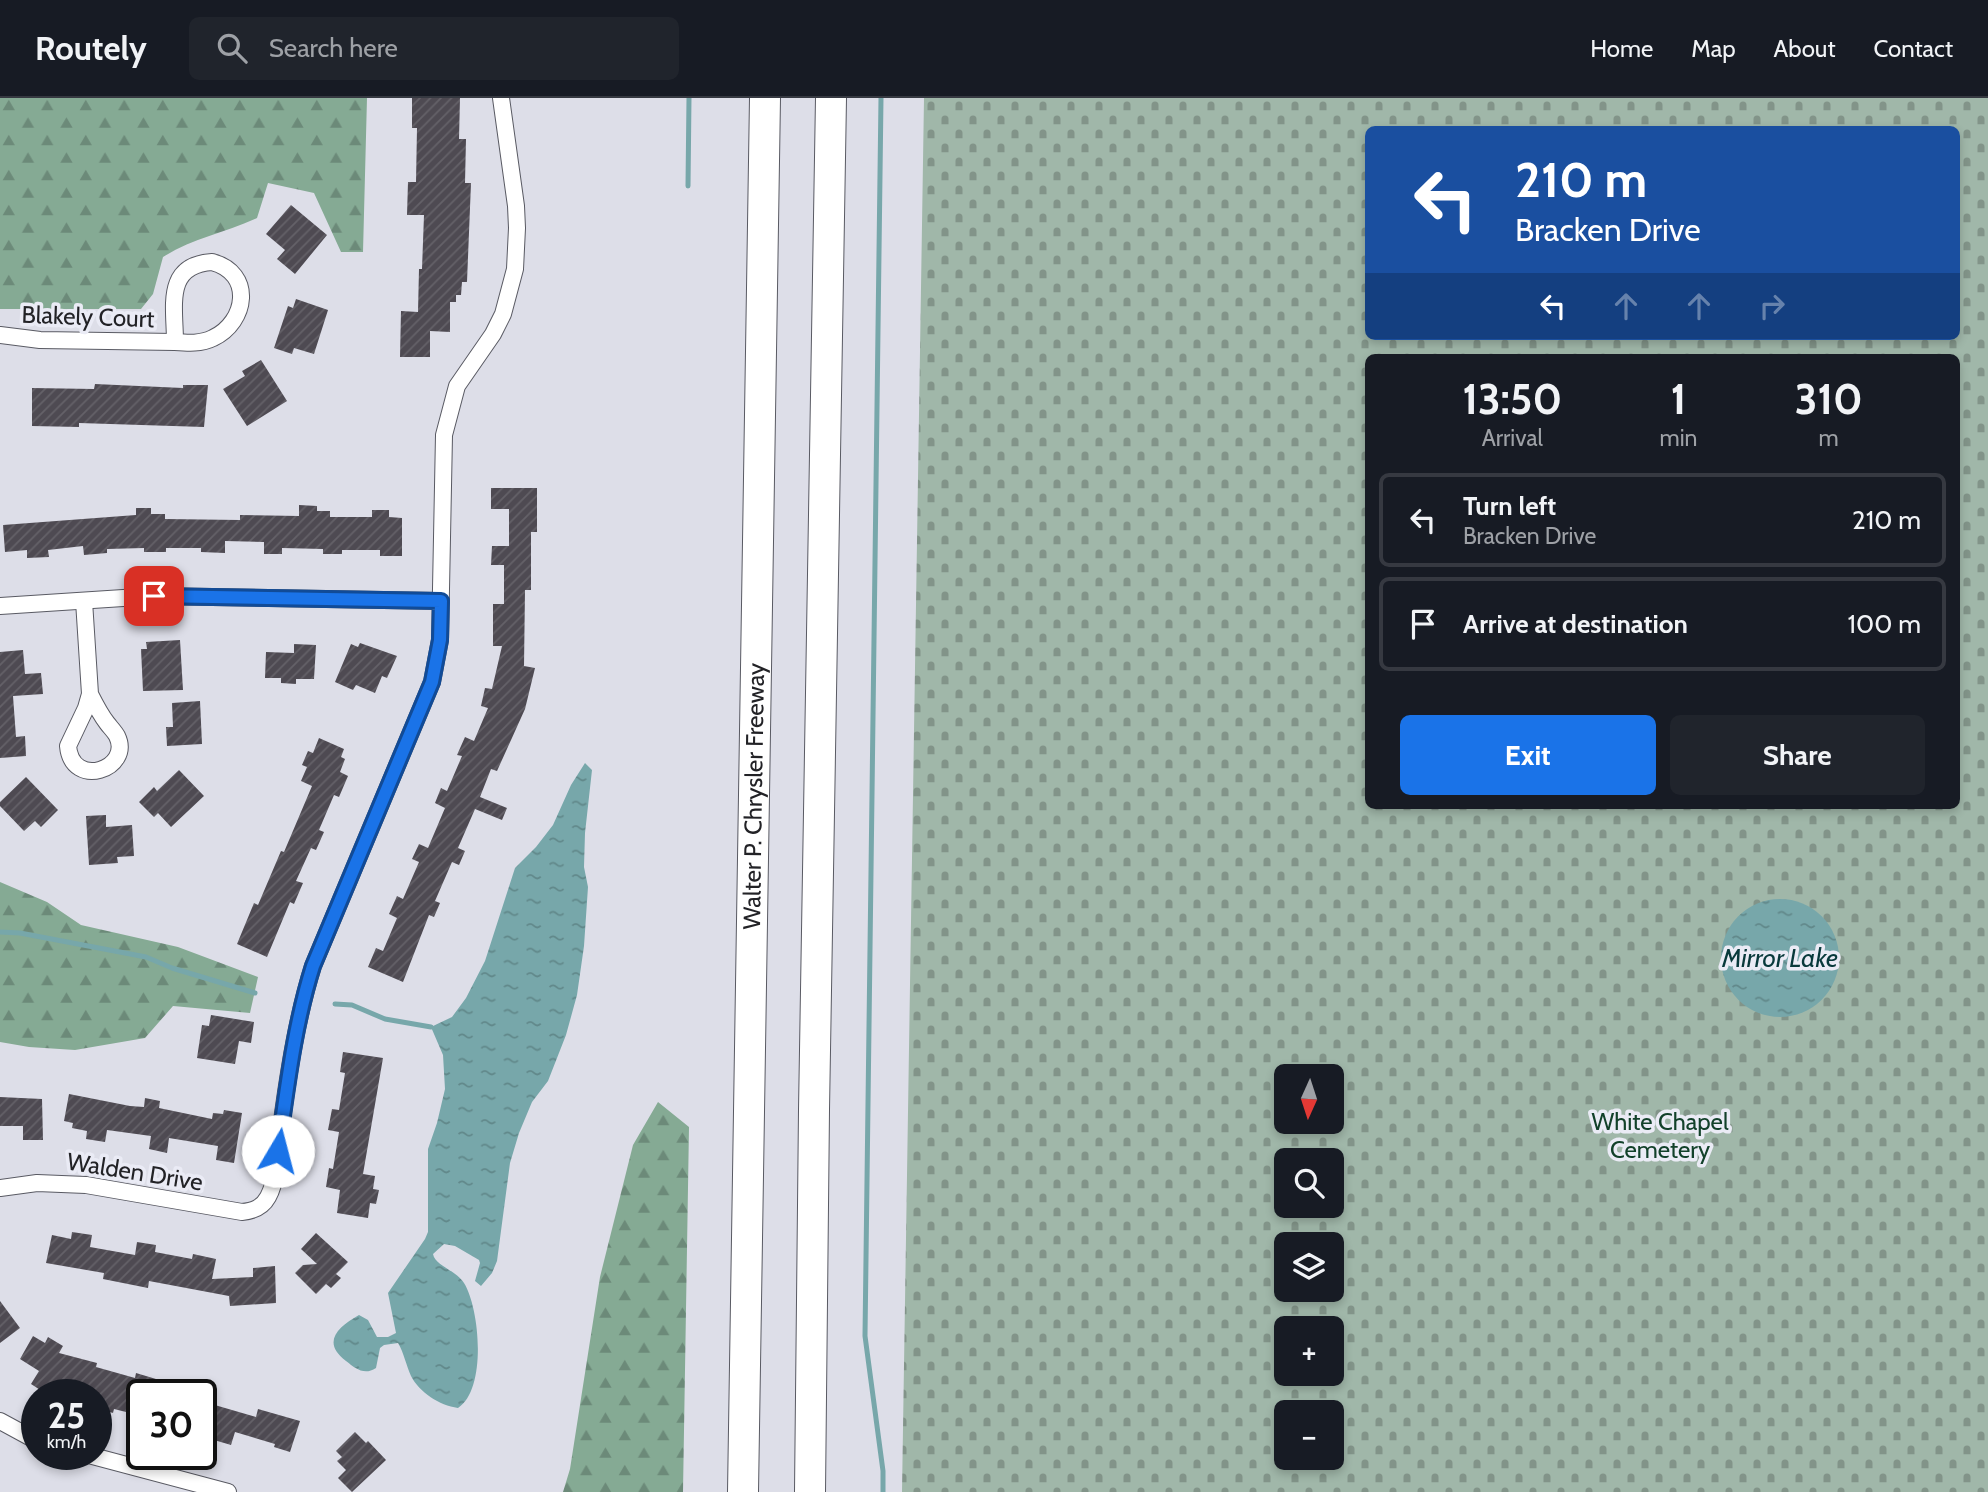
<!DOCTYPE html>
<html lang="en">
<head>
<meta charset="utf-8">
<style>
	:root { --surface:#171b24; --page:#20242c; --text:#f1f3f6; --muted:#9ea1a6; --line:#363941; --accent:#1a73e8 }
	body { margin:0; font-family:Cabin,sans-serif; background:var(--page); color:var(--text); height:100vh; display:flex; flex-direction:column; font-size:26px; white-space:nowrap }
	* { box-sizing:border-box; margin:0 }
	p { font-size:23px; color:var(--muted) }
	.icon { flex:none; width:38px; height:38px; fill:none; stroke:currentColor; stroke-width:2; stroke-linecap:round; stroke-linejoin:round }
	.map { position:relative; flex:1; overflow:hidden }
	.panel { position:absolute; left:1365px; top:256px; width:595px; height:455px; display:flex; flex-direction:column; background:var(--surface); border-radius:10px; box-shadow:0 4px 10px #0003 }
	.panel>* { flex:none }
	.banner { position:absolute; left:1365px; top:28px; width:595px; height:214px; border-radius:10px; box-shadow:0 4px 10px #0003; background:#1a4fa0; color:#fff; overflow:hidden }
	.needle { width:46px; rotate:183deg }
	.fabs { position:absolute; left:1274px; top:966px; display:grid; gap:14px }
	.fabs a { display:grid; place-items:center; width:70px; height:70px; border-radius:10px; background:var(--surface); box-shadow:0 4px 10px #0003; font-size:35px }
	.speed { position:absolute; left:21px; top:1281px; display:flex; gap:14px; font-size:35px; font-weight:700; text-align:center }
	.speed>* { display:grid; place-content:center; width:91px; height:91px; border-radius:50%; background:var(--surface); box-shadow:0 4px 10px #0003; line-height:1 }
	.speed small { font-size:18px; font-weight:400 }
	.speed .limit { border:4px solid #111; border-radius:10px; background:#fff; color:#111 }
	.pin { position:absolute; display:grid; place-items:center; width:60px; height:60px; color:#fff; margin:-30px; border-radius:14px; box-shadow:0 4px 10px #0006 }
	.me { position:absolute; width:77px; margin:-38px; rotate:8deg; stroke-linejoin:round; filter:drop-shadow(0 0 5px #0008) }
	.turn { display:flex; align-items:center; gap:24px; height:147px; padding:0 35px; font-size:32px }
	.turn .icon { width:91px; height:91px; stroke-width:2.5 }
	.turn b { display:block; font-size:49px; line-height:60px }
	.lanes { display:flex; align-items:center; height:66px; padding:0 35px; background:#0003; justify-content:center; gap:35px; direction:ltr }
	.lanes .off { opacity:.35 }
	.eta { display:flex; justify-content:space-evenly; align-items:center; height:119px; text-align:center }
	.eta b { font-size:42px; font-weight:700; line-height:49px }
	.primary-button { display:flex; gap:14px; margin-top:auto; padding:14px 35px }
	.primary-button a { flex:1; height:80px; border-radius:10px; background:var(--accent); color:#fff; font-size:28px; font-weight:700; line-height:80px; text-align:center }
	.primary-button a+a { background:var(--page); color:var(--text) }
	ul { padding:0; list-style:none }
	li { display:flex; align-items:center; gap:21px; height:94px; margin:0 14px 10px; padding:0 21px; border:4px solid var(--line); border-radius:10px }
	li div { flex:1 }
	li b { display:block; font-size:26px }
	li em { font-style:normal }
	header { display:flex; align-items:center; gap:42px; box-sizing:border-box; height:98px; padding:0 35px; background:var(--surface); border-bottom:2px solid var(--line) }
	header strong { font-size:33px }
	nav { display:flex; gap:38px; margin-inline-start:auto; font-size:24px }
	.search { width:490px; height:63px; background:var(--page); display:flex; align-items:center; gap:18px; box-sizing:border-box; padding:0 24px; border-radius:10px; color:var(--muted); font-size:26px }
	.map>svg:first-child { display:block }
</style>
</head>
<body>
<header>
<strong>Routely</strong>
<div class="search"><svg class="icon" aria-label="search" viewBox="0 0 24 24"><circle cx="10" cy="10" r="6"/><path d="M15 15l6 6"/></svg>Search here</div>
<nav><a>Home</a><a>Map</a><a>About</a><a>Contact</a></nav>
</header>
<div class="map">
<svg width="1988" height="1394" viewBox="0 0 1988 1394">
	<defs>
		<pattern id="forest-firs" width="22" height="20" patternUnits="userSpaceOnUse" patternTransform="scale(1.75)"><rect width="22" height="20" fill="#85aa94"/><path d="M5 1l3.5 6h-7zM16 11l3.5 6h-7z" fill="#6c8a79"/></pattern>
		<pattern id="cemetery-stones" width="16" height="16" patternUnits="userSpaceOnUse" patternTransform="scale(1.75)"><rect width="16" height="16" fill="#a0b7a9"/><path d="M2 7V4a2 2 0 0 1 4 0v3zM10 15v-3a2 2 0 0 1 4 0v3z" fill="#829489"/></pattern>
		<pattern id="water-ripples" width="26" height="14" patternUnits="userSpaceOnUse" patternTransform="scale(1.75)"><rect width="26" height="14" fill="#77a7aa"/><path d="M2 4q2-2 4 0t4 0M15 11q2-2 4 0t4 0" fill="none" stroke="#61888a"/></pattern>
		<pattern id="building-hatch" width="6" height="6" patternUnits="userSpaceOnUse" patternTransform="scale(1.75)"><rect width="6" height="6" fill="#4e4a52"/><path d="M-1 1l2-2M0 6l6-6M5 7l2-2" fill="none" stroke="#646168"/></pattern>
	</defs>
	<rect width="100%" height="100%" fill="#dddee8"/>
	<g fill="url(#forest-firs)">
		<path d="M0,0H367L363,154H341L314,95L268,85L257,120C224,135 193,140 163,159L153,196L141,211H0Z"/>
		<path d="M0,784L47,804L81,827L178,849L258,879L250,915L173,908L145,940L75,952L29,949L0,944Z"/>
		<path d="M658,1004L689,1029L683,1394H563L570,1371L600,1179L633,1047Z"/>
	</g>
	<path fill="url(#cemetery-stones)" fill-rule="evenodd" d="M924,0H1988V1394H902ZM1368,32H1956V238H1368ZM1368,259H1956V707H1368ZM1286,978H1332V1024H1286ZM1286,1062H1332V1108H1286ZM1286,1146H1332V1192H1286ZM1286,1230H1332V1276H1286ZM1286,1314H1332V1360H1286Z"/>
	<g fill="url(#water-ripples)">
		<path d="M585,665L592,672L585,735L584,769L588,789L584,848L577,897L566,937L548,983L532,1004L519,1035L510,1065L497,1163L492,1175L481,1188L475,1183L480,1165L479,1162L455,1148L444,1146L433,1156C435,1168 456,1172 464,1185C480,1211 487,1291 458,1310C439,1307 420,1295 411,1278C406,1267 404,1255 398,1245L384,1247L380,1250L376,1270C364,1278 355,1270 346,1263C321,1244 338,1229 359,1217L368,1222L377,1239H388L396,1235L388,1195L425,1141L428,1134V1051L437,1025L445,991L443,957L431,929L452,919L466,900L485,863L515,770L536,749L553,727L571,687Z"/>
		<circle cx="1780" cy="860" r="59"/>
	</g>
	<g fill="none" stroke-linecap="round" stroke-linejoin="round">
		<g stroke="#77a7aa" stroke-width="5">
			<path d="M881,0L865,1238L883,1373V1394"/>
			<path d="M688,88L689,0"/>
			<path d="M0,834L20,835L146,859L172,870L255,895"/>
			<path d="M335,906L352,907L385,921L431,929"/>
		</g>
	</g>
	<g fill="url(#building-hatch)">
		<path d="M412,0H460L459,41H466L465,85H471L467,184H462L461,197H456V204H450V234L430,233V259H400L401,213L418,214L419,171H422L424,117H407L408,84H416L417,30H412Z"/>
		<path d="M291,107L327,137L295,176L277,161L285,152L266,136Z"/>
		<path d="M296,201L328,212L314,256L294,250L292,256L274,250L288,208L293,210Z"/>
		<path d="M261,262L287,303L247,328L223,291L245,278L242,273Z"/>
		<path d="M95,286L183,290V287H208L204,329L79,325V329L32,328V290L94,291Z"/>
		<path d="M491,390H537V434H531V492H525L524,568L535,570L525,611L497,673L491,671L480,699L507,710L502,722L475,711L458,750L465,753L459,767L452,764L435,803L440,805L434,819L429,817L403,884L368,869L376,850L383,853L397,820L389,816L397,798L403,801L419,764L412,761L419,746L428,750L445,710L435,705L441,690L447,693L462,658L457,657L465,639L474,643L488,610L481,608L485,590L492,591L502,548H493V506H504V467H491L492,448H509V411H491Z"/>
		<path d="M299,407L317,408V413H330V419H372V412H389V419L402,420V458H380V452H342V456H323V451L282,450V456H264V444L225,443V455L201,454V450H166V454H144V450L107,451V455L84,457L83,448L48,452L49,459L27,460V452L5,454L3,427L136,417V410H151V416H165V421L240,422V417L299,418Z"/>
		<path d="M180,542L183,592L143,593L141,551H147L146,544Z"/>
		<path d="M360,545L397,558L387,580L382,578L375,595L356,587L353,592L335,584L351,546L358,549Z"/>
		<path d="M294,546L316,547L314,581H296V586L281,585V580H265L266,554L294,555Z"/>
		<path d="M23,552L25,576L41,575L43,596L13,598L16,639L25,638L26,658L0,660V554Z"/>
		<path d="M200,603L202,646L167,648L166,629H173L172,605Z"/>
		<path d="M319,640L344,651L341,659L345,661L340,674L348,678L339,699L334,697L319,732L324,734L316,752L311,750L296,783L303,785L294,806L290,804L267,859L237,846L254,805L258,807L281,753L284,754L312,688L301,683L307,669L302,667L308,653L313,655Z"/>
		<path d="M179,672L204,698L171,729L158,715L154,719L139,704L154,689L157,693Z"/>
		<path d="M26,679L58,712L41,729L35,723L24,733L0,708V704Z"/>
		<path d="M106,717V729L132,727L134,758L117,759L118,765L89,767L86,718Z"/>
		<path d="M211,917L254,924L251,945L239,943L235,966L197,960L202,927L209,928Z"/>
		<path d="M343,954L383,960L363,1076L375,1078L373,1091L379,1092L376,1106L370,1105L368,1120L337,1115L340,1092L326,1089L329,1070L333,1071L339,1034L328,1032L332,1011L339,1012L345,975L340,974Z"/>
		<path d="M69,996L130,1008L144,1009L145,1000L160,1003L159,1010L212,1021L213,1015L223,1016L224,1012L242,1015L234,1065L216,1062L218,1048L169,1040L167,1055L149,1051L151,1038L107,1032L105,1044L86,1041L87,1033L72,1030L73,1025L64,1023Z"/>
		<path d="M0,999L42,1001L43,1042H23V1028H0Z"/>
		<path d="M72,1134L92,1137L90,1149L135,1157L137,1144L156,1147L155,1154L192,1161L193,1156L216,1161L212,1181L253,1179V1170L275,1168L276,1205L230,1208L229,1198L149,1183L148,1190L103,1181L104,1175L46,1165L52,1137L71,1141Z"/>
		<path d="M316,1135L348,1164L336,1176L341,1180L331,1190L326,1186L316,1196L295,1175L303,1167L317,1166L301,1151Z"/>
		<path d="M0,1203L20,1230L0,1245Z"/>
		<path d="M33,1238L45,1245L48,1239L63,1248L59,1255L97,1265L96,1269L135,1280L136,1275L156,1281L155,1284L184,1292V1297H142V1318L114,1311L113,1315L96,1310V1297H48L31,1286L39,1273L20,1261Z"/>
		<path d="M201,1303L256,1319L258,1311L300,1323L290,1354L274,1349L275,1346L235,1334L231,1347L214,1342L216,1336L201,1332Z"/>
		<path d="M355,1334L366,1345L368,1343L386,1362L352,1394L338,1380L346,1372L337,1363L342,1359L336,1353Z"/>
	</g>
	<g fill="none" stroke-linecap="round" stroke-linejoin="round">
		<defs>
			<g id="street">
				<path d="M212,164C254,175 247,224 213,240C201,246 188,245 175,244C175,209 164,167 212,164Z"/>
				<path d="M0,237L40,242L175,244"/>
				<path d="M84,503L90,596L86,610L68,648C72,692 133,671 117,638C115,634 110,629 107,625C100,616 95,606 90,596"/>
				<path d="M0,508L154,498L441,503"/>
				<path d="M0,1090L37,1085L86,1087L242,1114C253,1113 262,1110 268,1099C279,1079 280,1039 283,1015C290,965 298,916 313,868L432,584L440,542L444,337L457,288L493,236L503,216L515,171L517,130L516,108L501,0"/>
				<path d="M0,1323L37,1343"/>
				<path d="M85,1356L228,1394"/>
			</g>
			<g id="highway">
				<path id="s1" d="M743,1394L765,0"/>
				<path d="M810,1394L814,1012L831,0"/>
			</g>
		</defs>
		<use href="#street" stroke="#595a63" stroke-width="18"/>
		<use href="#highway" stroke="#595a63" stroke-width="32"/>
		<use href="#street" stroke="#fff" stroke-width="16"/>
		<use href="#highway" stroke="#fff" stroke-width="30"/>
	</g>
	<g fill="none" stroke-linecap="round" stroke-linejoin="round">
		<defs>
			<path id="route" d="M154,498L441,503L440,542L432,584L313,868C294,928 287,991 278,1053"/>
		</defs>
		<use href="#route" stroke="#114b97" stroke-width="18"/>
		<use href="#route" stroke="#1a73e8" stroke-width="12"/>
	</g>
	<g text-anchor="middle" stroke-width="7" stroke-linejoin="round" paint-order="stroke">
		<g font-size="24" fill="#222226" stroke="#eaebf5">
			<text transform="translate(88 219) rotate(2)" y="8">Blakely Court</text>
			<text dy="8" stroke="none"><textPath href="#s1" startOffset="696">Walter P. Chrysler Freeway</textPath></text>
			<text transform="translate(135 1074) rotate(9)" y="8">Walden Drive</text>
		</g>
		<g font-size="24" fill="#12412a" stroke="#eaebf5">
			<text x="1660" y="1032">White Chapel<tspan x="1660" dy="28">Cemetery</tspan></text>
		</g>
		<g font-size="26" font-style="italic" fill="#08393b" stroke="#eaebf5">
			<text x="1780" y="869">Mirror Lake</text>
		</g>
	</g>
</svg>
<div class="fabs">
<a><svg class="needle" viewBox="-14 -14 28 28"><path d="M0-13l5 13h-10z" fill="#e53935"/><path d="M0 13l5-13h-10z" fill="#9ea1a6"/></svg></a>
<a><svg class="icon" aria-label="search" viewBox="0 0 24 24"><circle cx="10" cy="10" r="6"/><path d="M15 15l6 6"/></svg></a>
<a><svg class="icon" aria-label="layers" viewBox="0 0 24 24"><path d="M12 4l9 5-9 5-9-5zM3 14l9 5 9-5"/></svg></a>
<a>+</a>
<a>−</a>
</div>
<div class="speed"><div>25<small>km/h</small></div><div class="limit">30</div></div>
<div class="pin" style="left:154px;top:498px;background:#d93025"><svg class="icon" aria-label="arrive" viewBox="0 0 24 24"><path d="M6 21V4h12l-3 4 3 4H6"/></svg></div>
<svg class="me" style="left:278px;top:1053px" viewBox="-20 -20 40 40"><circle r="19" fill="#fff"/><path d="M0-13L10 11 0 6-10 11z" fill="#1a73e8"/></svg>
<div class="banner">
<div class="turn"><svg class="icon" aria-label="left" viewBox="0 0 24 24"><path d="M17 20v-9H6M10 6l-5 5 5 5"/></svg><div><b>210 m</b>Bracken Drive</div></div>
<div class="lanes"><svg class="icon" aria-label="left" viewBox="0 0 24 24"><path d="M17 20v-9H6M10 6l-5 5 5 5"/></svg><svg class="icon off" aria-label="ahead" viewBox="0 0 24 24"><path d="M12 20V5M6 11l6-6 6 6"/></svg><svg class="icon off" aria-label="ahead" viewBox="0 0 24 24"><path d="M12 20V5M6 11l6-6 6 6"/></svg><svg class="icon off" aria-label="right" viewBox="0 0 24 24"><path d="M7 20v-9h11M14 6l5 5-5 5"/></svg></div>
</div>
<section class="panel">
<div class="eta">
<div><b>13:50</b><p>Arrival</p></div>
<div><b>1</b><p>min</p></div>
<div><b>310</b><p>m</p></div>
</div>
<ul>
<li><svg class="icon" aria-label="left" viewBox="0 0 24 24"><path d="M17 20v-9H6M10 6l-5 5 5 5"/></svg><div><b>Turn left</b><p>Bracken Drive</p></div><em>210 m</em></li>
<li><svg class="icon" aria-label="arrive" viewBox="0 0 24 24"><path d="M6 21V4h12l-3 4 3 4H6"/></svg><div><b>Arrive at destination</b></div><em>100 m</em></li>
</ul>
<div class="primary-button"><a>Exit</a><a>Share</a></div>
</section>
</div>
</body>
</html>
